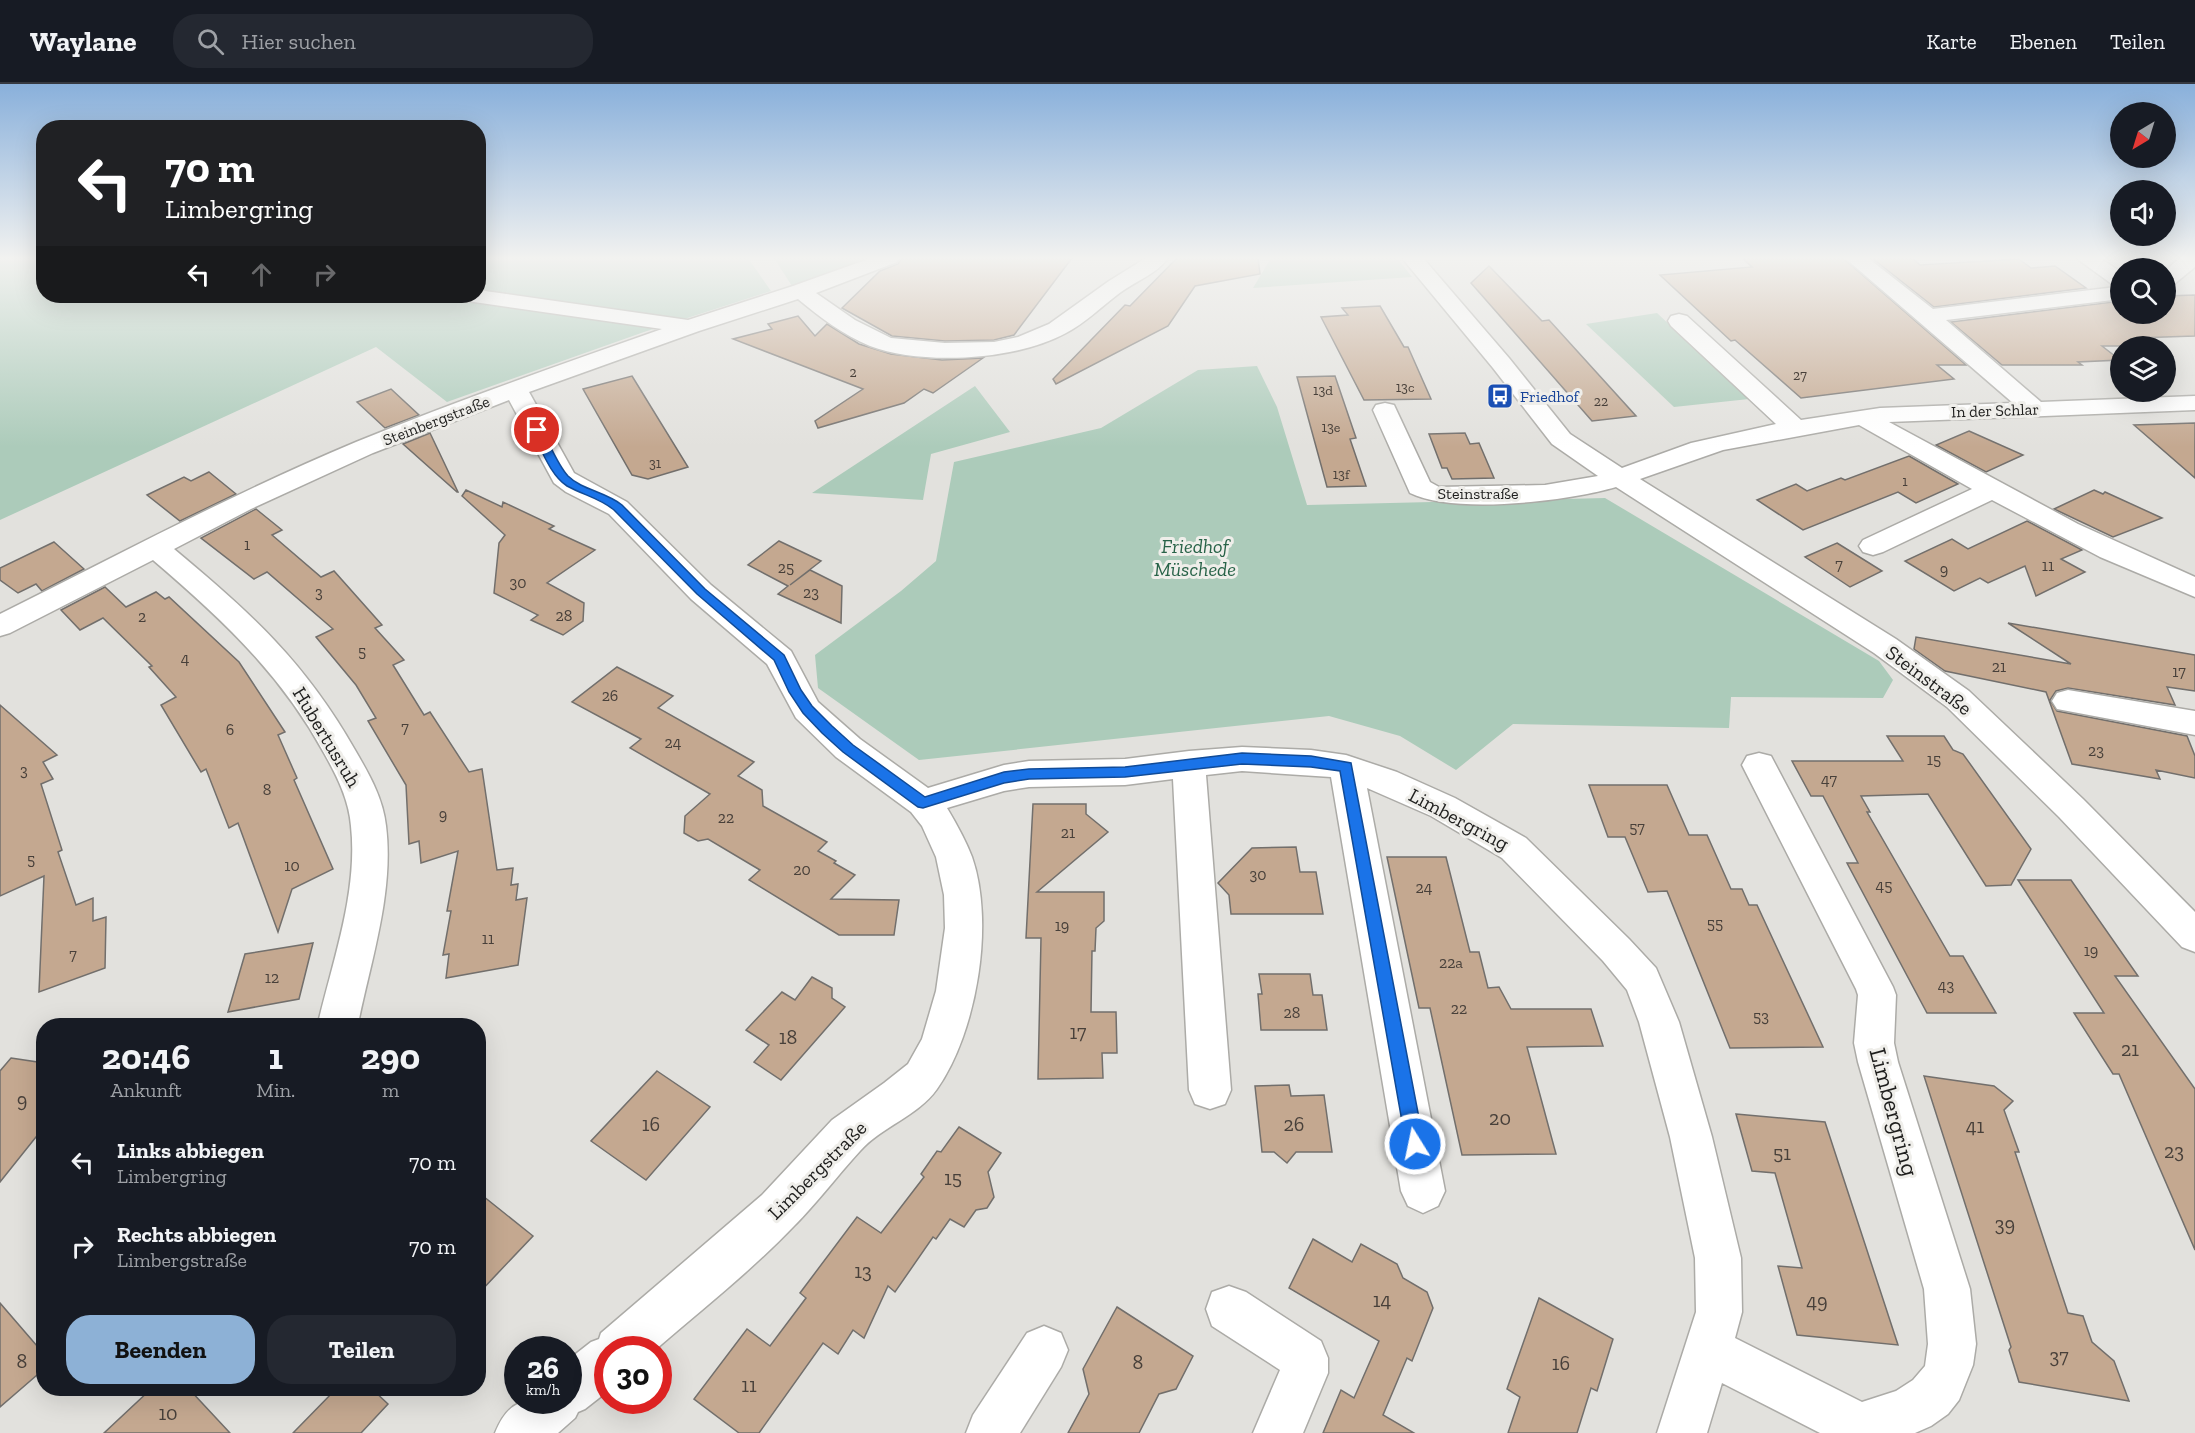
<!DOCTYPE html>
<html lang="de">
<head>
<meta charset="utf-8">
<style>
	:root { --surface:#171b24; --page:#242831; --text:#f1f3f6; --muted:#9ea1a6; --line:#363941; --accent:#8db1d6 }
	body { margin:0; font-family:"Zilla Slab",serif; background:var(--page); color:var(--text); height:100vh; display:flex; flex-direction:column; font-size:22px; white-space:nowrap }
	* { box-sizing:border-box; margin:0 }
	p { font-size:20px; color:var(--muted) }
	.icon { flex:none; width:33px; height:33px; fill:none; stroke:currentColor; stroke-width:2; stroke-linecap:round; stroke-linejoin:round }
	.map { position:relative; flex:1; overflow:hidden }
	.side { position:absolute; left:36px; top:934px; width:450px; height:378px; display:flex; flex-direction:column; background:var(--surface); border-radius:24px; box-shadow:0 6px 24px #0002 }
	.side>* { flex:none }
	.banner { position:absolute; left:36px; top:36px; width:450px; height:183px; border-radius:24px; box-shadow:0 6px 24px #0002; background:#202124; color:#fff; overflow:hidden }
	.needle { width:39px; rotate:218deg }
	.controls { position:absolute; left:2110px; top:18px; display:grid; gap:12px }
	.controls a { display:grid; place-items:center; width:66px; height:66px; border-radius:50%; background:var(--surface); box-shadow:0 6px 24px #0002; font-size:30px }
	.speed { position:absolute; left:504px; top:1252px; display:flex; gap:12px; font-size:30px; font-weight:700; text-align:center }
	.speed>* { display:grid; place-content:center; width:78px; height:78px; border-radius:50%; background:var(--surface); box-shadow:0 6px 24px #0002; line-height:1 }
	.speed small { font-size:15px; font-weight:400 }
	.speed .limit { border:9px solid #d22; background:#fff; color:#111 }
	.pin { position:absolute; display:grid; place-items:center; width:51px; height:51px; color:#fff; margin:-26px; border:3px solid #fff; border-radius:50%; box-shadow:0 2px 6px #0007 }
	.me { position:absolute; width:66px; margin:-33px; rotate:350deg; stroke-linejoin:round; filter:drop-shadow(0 0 4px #0008) }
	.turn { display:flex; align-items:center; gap:21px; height:126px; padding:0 30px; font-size:27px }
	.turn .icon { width:78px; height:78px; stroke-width:2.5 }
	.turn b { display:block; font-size:42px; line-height:51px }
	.lanes { display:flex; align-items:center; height:57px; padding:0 30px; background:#0003; justify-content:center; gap:30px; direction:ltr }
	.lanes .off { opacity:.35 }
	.eta { display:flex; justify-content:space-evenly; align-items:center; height:102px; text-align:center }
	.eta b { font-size:36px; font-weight:700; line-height:42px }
	.button { display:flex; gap:12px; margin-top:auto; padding:12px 30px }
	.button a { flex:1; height:69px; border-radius:24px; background:var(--accent); color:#111; font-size:24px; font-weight:700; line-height:69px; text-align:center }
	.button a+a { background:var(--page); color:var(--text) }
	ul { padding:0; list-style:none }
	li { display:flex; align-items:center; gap:18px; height:84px; padding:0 30px }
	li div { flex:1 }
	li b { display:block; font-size:22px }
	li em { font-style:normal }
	header { display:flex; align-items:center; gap:36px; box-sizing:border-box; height:84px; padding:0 30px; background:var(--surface); border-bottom:2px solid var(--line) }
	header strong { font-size:28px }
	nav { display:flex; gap:33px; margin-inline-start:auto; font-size:21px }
	.search { width:420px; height:54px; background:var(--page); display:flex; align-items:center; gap:15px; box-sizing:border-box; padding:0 21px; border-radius:24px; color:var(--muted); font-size:22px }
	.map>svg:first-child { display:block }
</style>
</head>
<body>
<header>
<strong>Waylane</strong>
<div class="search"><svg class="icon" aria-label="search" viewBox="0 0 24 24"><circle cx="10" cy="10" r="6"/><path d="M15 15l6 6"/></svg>Hier suchen</div>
<nav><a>Karte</a><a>Ebenen</a><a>Teilen</a></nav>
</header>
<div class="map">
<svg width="2195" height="1349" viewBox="0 0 2195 1349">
	<rect width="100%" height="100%" fill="#e2e1dd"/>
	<g fill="#accbba">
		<path d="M0,174H43L44,212H478L479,174H748L771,207L644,248L447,318L376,263L0,436Z"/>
		<path d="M774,174H869L853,182L792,202Z"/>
		<path d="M1271,174H1397L1412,193L1253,204Z"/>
		<path d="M1657,229L1749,315L1674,323L1586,240Z"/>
		<path d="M1257,282L1277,323L1307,421L1605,414L1879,577L1893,596L1883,614L1731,613L1729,644L1513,640L1456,686L1400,652L1329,632L919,676L818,604L815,571L901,507L936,477L954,378L1101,344L1198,286Z"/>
		<path d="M975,302L1010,348L931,370L923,416L812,409Z"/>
	</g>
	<g fill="#c4a890" stroke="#726f6c" stroke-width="1.5">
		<path d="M902,174H1072L1014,251L994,256L945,257L892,252L842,224L880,187L898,180Z"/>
		<path d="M1177,174H1258L1260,190L1195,202L1168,242L1056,300L1053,295L1125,221L1130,222Z"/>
		<path d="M1742,174H1843L1966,281H1937L1954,295L1801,314L1735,256L1731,257L1660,191L1752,183Z"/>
		<path d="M1872,174H1912L1920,181L2019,175L2031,184L2055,182L2086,204L1934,223Z"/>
		<path d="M1489,182L1542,237L1549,236L1636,332L1592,337L1471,199Z"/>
		<path d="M2195,211V252L2135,254L2145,262H2102L2120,276L2078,278L2082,281H2002L1951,238L2121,217V230H2166V212Z"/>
		<path d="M1380,222L1404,263H1408L1431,315L1364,316L1321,233L1348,231L1342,224Z"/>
		<path d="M798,232L815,252L827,240L859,260L891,270L942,276L983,274L933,309L924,305L904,319L818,344L815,337L863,305L733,255L772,245L768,240Z"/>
		<path d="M632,292L688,383L648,395L632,391L583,305Z"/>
		<path d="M1335,292L1356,354L1350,355L1366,402L1327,403L1297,293Z"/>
		<path d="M391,305L419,331L385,344L357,318Z"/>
		<path d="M2195,339V394L2134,341Z"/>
		<path d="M1969,347L2023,371L1986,388L1936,361Z"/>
		<path d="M430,349L458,408H457L403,360Z"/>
		<path d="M1465,349L1470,360L1479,359L1494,394L1452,395L1447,384H1442L1429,350Z"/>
		<path d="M1909,372L1958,400L1916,419L1898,408L1803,446L1757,416L1796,400L1807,407L1841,394L1845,396Z"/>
		<path d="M209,388L236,410L180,437L147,411L184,393L191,397Z"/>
		<path d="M466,406L502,423L503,418L554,442L549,445L595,466L547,499L584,519L583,537L563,551L531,536L538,531L494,509L499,459L505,451L462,412Z"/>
		<path d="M2094,406L2103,410L2105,408L2162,434L2113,453L2054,425Z"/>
		<path d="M256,425L282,446L272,451L321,493L334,487L382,541L375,544L404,576L393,581L424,631L430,628L469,688L482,685L497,786L513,784L511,801L518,800L516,816L527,814L518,881L446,894L449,870L443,871L451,827H447L458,767L421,779L419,757L409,760L406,701L368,637L376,634L356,601L316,553L333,545L267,488L254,495L201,454Z"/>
		<path d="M2027,437L2082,466L2061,475L2085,488L2036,512L2025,482L1988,499L1980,494L1954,507L1905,477L1952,455L1968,465Z"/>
		<path d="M779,457L821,477L790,501L810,486L842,502L841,539L778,510L788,502L748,481Z"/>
		<path d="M54,458L84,485L42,507L36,500L18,509L0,496V484Z"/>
		<path d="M1837,459L1882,487L1850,503L1805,473Z"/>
		<path d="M105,503L126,523L156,508L165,515L169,513L239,578L285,648L278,651L297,694L294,696L333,785L292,805L278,848L238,739L229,744L206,685L201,688L161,621L176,613L149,583L152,582L103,534L80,546L61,526Z"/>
		<path d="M2008,539L2195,571V607L2167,603L2175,621L2068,604L2056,607L2050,616L2057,627L2187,652L2195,672V694L2156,686L2160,695L2072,680L2046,608L1945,587L1914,565L1916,553L2071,580Z"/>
		<path d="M617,583L673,612L658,624L754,678L738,692L762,706L763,722L827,758L818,767L836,777L834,779L855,791L831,815L899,816L894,851H839L749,796L760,786L708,755L698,757L684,749L685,732L710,710L630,664L641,655L572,618Z"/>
		<path d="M0,621L57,671L43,678L53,695L41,700L62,766L58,768L76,821L93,814V837L106,833L105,884L39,908L44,792L0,812Z"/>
		<path d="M1887,652H1944L1953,666L1963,670L2031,765L2011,801L1986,802L1928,710L1861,712L1870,728H1867L1950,872H1963L1996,929H1927L1847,779H1858L1823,712H1811L1792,677H1903Z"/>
		<path d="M1589,701H1667L1689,751H1707L1731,805H1742L1749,821H1757L1823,963L1730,964L1667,807L1648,808L1625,753H1608Z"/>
		<path d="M1033,720H1086V730L1108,748L1037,808H1104V837L1096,844L1095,867H1092L1091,928H1116L1117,969H1102L1103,994L1038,995L1041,854H1026Z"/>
		<path d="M1296,763L1300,788H1316L1323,830H1231L1229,811L1218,799L1252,764Z"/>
		<path d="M1387,773H1446L1470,868H1479L1488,904L1499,903L1511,925H1591L1603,962L1527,963L1556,1070L1462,1071L1430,924H1419Z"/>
		<path d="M2018,796H2071L2138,892H2115L2195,1005V1166L2119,990H2113L2074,929H2104Z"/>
		<path d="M313,859L299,915L228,928L245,870Z"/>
		<path d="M1259,890H1310L1313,911H1322L1327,946H1261L1258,910H1262Z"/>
		<path d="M812,893L832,904V914L845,923L781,996L754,978L769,961L746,946L782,908L795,916Z"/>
		<path d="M11,974L44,979V1043L0,1098V987Z"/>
		<path d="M657,987L710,1023L646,1096L591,1057Z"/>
		<path d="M1924,992L1994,1002L2013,1017L2004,1026L2019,1068H2015L2068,1229L2083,1232L2092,1258L2114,1277L2129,1317L2019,1298L2009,1266L2011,1263Z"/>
		<path d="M1289,1001L1291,1012L1324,1011L1332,1068H1296L1287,1079L1274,1068H1262L1255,1002Z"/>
		<path d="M1736,1030L1825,1038L1898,1261L1797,1251L1778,1182L1802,1184L1775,1089L1752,1087Z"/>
		<path d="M959,1043L1001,1069L988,1088L994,1113L987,1124L976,1126L964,1143L950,1135L936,1155L933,1153L895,1208L888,1202L864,1254L853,1246L838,1270L823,1259L759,1349H739L694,1315L747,1245L770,1262L806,1214L800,1209L857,1133L881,1149L924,1093L921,1090L937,1067L941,1068Z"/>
		<path d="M478,1108L533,1152L478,1210Z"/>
		<path d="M1313,1155L1352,1178L1361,1160L1397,1180L1403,1194L1427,1208L1433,1224L1412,1277L1407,1274L1383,1331L1414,1349H1323L1341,1306L1354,1314L1379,1257L1289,1204Z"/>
		<path d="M1539,1214L1613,1255L1597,1307L1591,1304L1577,1349H1508L1520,1313L1507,1305Z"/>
		<path d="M0,1219L44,1270V1285L0,1323Z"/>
		<path d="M1117,1223L1193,1272L1176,1305L1159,1310L1139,1349H1068L1089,1310L1083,1285Z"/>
		<path d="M151,1305H189L230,1349H104Z"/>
		<path d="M336,1305H372L388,1320L361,1349H293Z"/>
	</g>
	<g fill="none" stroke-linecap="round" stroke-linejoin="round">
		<defs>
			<g id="minor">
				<path d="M871,174H900L897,178L816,209L855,236L891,254L945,259L994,258L1018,253L1049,240L1109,197L1146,174H1168C1156,191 1133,198 1117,211C1100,224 1085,239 1066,249C1017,276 922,282 870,262C843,251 820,233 798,215L699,247L529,308L574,389L627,418L711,501L791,567L818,618L860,655L928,704L1004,681L1029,677L1125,675L1189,667L1242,663L1311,666L1346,671L1397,688L1455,714L1526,754L1629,855L1656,884L1679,938L1712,1053L1741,1174L1742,1228L1735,1254L1862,1318L1896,1307L1913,1296L1925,1282L1928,1260L1924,1205L1858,978L1854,959L1858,911L1856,905L1742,681L1747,672L1759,669L1771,672L1893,903L1896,911L1894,959L1898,978L1970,1205L1976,1260L1973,1281L1959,1316L1948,1330L1931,1342L1915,1349H1820L1722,1299L1707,1349H1657L1696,1228L1695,1174L1670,1053L1639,938L1627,906L1603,877L1502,774L1431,732L1367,704L1445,1107L1438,1122L1423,1129L1408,1122L1401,1107L1331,693L1242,687L1206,691L1231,1006L1225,1020L1210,1025L1195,1020L1189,1006L1173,695L1125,701L1029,703L1004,707L947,724C956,739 966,757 972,773C995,839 977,948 937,1005C918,1032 881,1043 860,1067C837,1092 817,1119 794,1142C751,1187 701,1226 655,1266H608V1307L585,1325L578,1328L575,1334L558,1349H495C512,1308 531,1317 568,1317V1276L591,1258L599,1255L601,1249L762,1111L832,1036L884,999L908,980L922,955L936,907L945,844L944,811L936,773L922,742L911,728L836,673L796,634L767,580L691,515L609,430L566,408L554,399L509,316L373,369L251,425L174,465C251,529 305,578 355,666C369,690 383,714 386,742C394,806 372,873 359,935L355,942H323L319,935C334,873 358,806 351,742C349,716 337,692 324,669C280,589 222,535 153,476L10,549L0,552V530C118,471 234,409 356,358C456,317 560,281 662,245L474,218L466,217L464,212H478V206L688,236L793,202Z"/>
				<path d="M1402,174H1423L1509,274L1570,350L1622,384L1691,359L1776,340L1671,242L1668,237L1671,232L1679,230L1687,232L1801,336L1880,324L2013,319L1845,174H1868L1933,225L2116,203L2076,174H2100L2121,188V215L1946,236L2041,318L2195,312V326L1889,338L2078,440L2195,493V513L2100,473L1992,416L1883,468L1873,471L1863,468L1859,462L1863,456L1972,405L1859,341L1723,366L1640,395L1896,555L1969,607L2083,715L2195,828V868L2182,863L2059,733L1947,623L1874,569L1616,403C1569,417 1454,431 1410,409L1373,326L1376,321L1385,319L1394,321L1430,398L1439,403L1545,401L1598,392L1552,360L1493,284Z"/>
				<path d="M2179,174H2195V183L2173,201L2166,203V187Z"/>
				<path d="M2068,606L2195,627V651L2057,625L2052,617L2057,609Z"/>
				<path d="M1229,1202L1246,1208L1321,1257L1328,1274V1289L1303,1349H1253L1280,1286L1212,1242L1206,1225L1212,1208Z"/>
				<path d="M1044,1242L1061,1249L1068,1266L1061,1283L1020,1349H966L973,1331L1027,1249Z"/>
			</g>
		</defs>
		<use href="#minor" stroke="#acaba7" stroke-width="3"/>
		<use href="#minor" fill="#fff" fill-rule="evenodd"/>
	</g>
	<linearGradient id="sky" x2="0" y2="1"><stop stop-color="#89b0db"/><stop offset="0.48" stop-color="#f2f2f0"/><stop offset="1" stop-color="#f2f2f0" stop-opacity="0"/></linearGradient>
	<rect width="2195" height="363" fill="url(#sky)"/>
	<path fill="#1a73e8" stroke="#114b97" stroke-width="1.5" d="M537,343L542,346C550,360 557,380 568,392C582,406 606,408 622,421L705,505L784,571L801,606L812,622L832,642L853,661L925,713L1004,688L1029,685L1125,683L1242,669L1311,672L1351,679L1424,1060L1421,1066L1415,1069L1409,1066L1406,1060L1340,687L1311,683L1242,680L1125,693L1029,695L1004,699L923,724L918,723L843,668L822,649L803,629L789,608L774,576L697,510L614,426C600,414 583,411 567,402C550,391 541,364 531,346Z"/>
	<defs>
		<symbol id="bus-square" viewBox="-11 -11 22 22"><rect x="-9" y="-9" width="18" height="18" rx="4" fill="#1a4fb4" stroke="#efeeea"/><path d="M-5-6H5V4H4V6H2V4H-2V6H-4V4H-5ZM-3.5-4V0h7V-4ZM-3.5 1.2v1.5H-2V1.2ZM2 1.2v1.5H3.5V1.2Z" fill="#fff"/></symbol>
	</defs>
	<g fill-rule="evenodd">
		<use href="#bus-square" x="1485" y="297" width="30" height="30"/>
	</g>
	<g text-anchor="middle" stroke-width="6" stroke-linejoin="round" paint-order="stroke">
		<g font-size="14" fill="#48403a">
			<text x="853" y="293">2</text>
			<text x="1800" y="296">27</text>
			<text x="1405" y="308">13c</text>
			<text x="1323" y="311">13d</text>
			<text x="1601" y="322">22</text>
			<text x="1331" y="348">13e</text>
			<text x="655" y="384">31</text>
			<text x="1341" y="395">13f</text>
			<text x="1905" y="402">1</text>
		</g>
		<g font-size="16" fill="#164399" stroke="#efeeea" text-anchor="start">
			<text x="1520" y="318">Friedhof</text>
		</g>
		<g font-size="16" fill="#1e1e1d" stroke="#efeeea">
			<text transform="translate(1995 326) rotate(-2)" y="6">In der Schlar</text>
			<text transform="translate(436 336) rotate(-21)" y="6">Steinbergstraße</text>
			<text x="1478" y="415">Steinstraße</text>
		</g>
		<g font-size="16" fill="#48403a">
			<text x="247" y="466">1</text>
			<text x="1839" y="486">7</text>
			<text x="2048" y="487">11</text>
			<text x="786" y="489">25</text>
			<text x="1944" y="491">9</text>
			<text x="518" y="504">30</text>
			<text x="319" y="514">3</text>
			<text x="811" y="514">23</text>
			<text x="564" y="537">28</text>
			<text x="142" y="538">2</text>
			<text x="362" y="573">5</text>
			<text x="185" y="580">4</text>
			<text x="1999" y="588">21</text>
			<text x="2179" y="593">17</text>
			<text x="610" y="617">26</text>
			<text x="405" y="649">7</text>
			<text x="230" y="651">6</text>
			<text x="673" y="664">24</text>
			<text x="2096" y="672">23</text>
			<text x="1934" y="681">15</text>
			<text x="24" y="692">3</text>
			<text x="1829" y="701">47</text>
			<text x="267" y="711">8</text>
			<text x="443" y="736">9</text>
			<text x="726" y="739">22</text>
			<text x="1637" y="749">57</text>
			<text x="1068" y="754">21</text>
			<text x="31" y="781">5</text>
			<text x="292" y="787">10</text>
			<text x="802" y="791">20</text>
			<text x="1258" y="796">30</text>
			<text x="1884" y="807">45</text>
			<text x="1424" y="809">24</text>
			<text x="1715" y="845">55</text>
			<text x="1062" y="847">19</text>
			<text x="488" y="860">11</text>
			<text x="2091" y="872">19</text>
			<text x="73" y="876">7</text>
			<text x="1451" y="884">22a</text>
			<text x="272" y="899">12</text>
			<text x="1946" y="907">43</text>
			<text x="1459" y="930">22</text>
			<text x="1292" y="934">28</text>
			<text x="1761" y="938">53</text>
		</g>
		<g font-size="20" font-style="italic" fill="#286348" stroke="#efeeea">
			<text x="1195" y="469">Friedhof<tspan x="1195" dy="23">Müschede</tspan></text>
		</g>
		<g font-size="20" fill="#1e1e1d" stroke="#efeeea">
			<text transform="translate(1929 596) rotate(37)" y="7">Steinstraße</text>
			<text transform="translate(327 653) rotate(59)" y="7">Hubertusruh</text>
			<text transform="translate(1459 735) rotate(28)" y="7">Limbergring</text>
			<text transform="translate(817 1086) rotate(-45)" y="7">Limbergstraße</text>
		</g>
		<g font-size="20" fill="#48403a">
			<text x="1078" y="955">17</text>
			<text x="788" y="960">18</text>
			<text x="2130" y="972">21</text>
			<text x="22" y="1023">9</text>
			<text x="1500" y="1041">20</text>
			<text x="651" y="1047">16</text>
			<text x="1294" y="1047">26</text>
			<text x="1975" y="1049">41</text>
			<text x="2174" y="1074">23</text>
			<text x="1782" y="1076">51</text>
			<text x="953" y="1101">15</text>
			<text x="2005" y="1147">39</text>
			<text x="863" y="1194">13</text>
			<text x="1382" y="1223">14</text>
			<text x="1817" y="1224">49</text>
			<text x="2059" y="1279">37</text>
			<text x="22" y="1284">8</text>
			<text x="1138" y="1285">8</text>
			<text x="1561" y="1286">16</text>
			<text x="749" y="1308">11</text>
			<text x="168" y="1336">10</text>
		</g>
		<g font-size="24" fill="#1e1e1d" stroke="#efeeea">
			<text transform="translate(1894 1028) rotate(75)" y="8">Limbergring</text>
		</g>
	</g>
</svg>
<div class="controls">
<a><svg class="needle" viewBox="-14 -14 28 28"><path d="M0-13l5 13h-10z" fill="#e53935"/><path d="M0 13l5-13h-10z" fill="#9ea1a6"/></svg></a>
<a><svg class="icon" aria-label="sound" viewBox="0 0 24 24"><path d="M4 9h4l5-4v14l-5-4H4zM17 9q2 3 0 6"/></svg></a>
<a><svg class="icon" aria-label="search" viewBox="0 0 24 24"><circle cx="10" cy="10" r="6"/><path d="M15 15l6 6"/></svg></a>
<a><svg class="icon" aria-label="layers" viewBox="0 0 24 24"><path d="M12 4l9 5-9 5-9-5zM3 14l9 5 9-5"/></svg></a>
</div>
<div class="speed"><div>26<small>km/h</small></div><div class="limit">30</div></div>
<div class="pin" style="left:537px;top:346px;background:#d93025"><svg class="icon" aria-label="arrive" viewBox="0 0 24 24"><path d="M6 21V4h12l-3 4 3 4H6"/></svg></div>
<svg class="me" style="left:1415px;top:1060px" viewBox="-20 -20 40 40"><circle r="17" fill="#1a73e8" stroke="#fff" stroke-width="3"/><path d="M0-11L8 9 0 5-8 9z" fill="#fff"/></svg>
<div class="banner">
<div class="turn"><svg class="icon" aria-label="left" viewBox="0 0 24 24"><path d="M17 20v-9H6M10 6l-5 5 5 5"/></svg><div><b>70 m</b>Limbergring</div></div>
<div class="lanes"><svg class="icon" aria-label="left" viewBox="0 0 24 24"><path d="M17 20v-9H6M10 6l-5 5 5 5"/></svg><svg class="icon off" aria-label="ahead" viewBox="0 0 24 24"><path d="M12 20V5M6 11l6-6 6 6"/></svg><svg class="icon off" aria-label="right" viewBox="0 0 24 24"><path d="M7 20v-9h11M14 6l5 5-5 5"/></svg></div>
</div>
<section class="side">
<div class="eta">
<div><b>20:46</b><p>Ankunft</p></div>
<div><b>1</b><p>Min.</p></div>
<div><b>290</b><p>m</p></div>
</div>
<ul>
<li><svg class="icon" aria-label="left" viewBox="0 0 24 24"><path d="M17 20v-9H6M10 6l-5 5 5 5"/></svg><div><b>Links abbiegen</b><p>Limbergring</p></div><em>70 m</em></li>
<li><svg class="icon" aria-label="right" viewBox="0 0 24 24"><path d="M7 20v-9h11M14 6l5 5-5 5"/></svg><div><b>Rechts abbiegen</b><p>Limbergstraße</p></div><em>70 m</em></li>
</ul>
<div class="button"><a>Beenden</a><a>Teilen</a></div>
</section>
</div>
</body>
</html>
